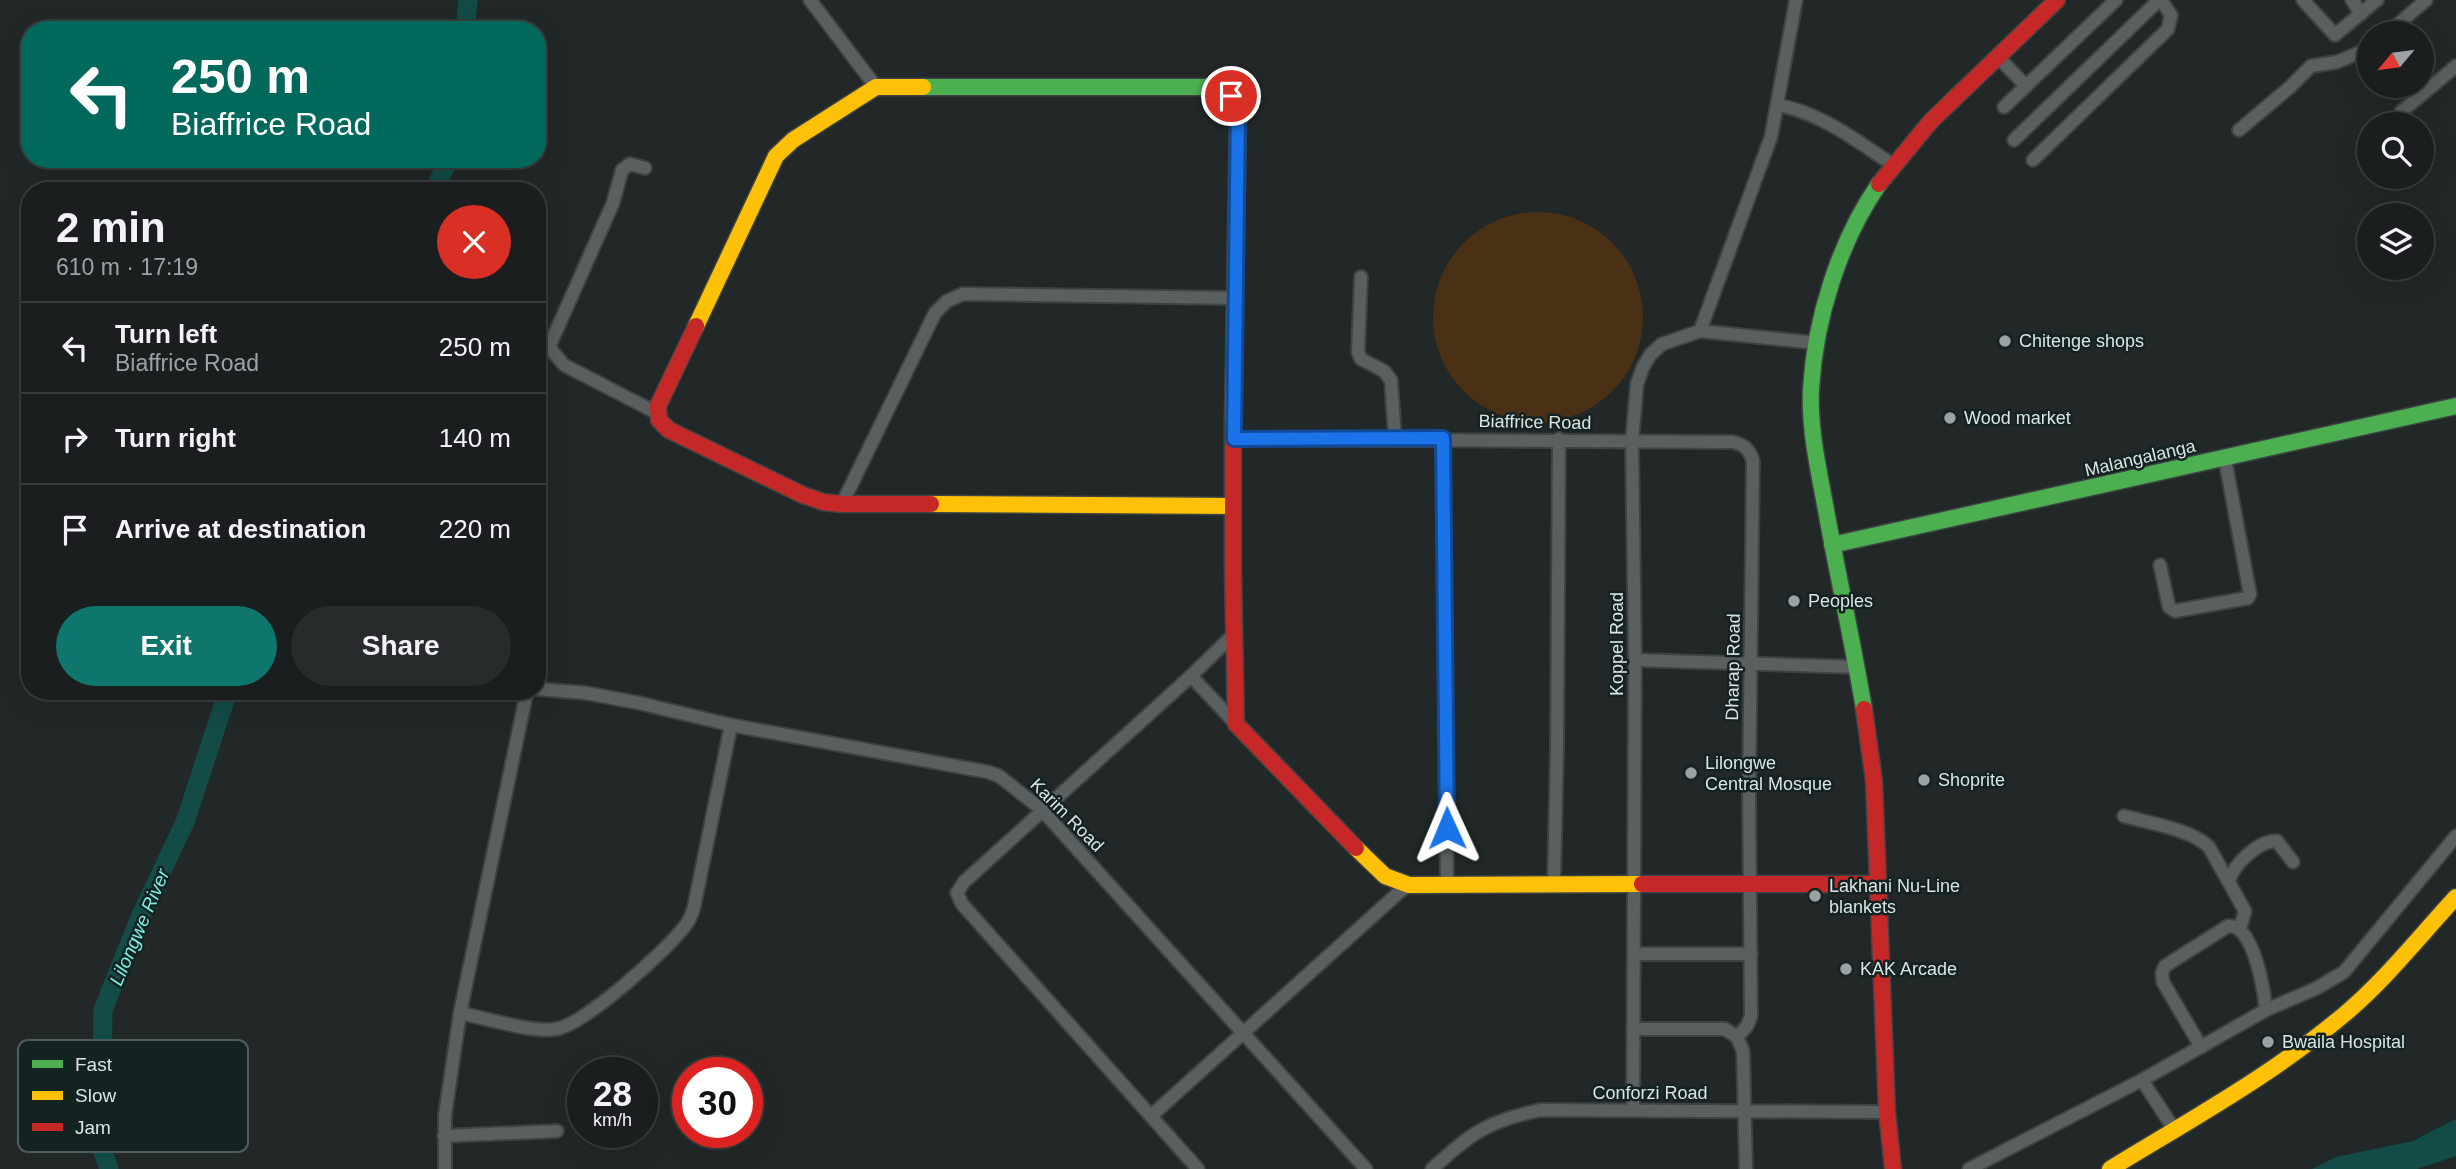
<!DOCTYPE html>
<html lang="en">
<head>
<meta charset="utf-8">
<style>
	:root { --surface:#1a1e1e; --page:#272b2b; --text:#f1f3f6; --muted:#9fa2a4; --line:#383c3c; --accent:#0f766e }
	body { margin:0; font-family:Arial,sans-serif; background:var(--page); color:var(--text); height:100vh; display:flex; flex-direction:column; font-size:26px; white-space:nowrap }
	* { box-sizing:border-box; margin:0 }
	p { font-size:23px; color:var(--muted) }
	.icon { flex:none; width:38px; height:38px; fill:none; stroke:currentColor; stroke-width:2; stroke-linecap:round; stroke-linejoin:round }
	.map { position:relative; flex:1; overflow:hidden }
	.side { position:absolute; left:21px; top:182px; width:525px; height:518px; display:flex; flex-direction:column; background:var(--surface); border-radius:28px; box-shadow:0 7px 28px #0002,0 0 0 2px var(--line) }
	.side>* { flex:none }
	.banner { position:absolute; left:21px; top:21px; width:525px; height:147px; border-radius:28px; box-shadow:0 7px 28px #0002,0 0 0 2px var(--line); background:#00695c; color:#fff; overflow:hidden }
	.needle { width:46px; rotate:241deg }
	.controls { position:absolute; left:2357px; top:21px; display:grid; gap:14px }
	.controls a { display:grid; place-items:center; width:77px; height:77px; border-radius:50%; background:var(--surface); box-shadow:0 7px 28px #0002,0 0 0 2px var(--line); font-size:35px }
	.speed { position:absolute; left:567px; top:1057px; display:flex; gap:14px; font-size:35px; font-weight:700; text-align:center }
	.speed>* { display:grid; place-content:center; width:91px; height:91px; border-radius:50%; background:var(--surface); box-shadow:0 7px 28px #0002,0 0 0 2px var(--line); line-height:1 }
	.speed small { font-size:18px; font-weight:400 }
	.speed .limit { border:10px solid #d22; background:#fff; color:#111 }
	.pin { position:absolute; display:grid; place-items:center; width:60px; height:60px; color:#fff; margin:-30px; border:4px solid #fff; border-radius:50%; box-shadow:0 2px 7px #0007 }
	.me { position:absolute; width:77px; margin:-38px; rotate:359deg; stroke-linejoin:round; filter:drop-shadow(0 0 5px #0008) }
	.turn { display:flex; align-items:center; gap:24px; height:147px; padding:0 35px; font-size:32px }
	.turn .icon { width:91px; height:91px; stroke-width:2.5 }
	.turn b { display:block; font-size:49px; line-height:60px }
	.round { display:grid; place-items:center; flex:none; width:74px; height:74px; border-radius:37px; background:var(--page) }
	.head { display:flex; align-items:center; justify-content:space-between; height:119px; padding:0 35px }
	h1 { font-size:42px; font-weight:700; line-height:52px }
	.primary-button { display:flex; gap:14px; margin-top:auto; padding:14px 35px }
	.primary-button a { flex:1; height:80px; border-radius:42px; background:var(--accent); color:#fff; font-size:28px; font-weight:700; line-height:80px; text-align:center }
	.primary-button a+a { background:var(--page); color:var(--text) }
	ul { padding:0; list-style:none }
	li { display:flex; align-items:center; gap:21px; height:91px; padding:0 35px; border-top:2px solid var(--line) }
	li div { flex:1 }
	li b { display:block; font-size:26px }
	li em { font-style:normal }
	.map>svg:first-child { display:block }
</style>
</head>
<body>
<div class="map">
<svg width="2456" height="1169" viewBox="0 0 2456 1169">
	<rect width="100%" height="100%" fill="#222828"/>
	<circle fill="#4a3014" cx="1538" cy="317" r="105"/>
	<path fill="#134b47" d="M2456,1119V1156L2417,1169H2312L2336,1157L2413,1141Z"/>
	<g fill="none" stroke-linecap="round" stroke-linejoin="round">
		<g stroke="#134b47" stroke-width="19">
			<path d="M465,30L468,0"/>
			<path d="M434,191L449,159"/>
			<path d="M109,1169L101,1146L103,1010L141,915L185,822L228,691"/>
		</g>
		<defs>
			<g id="street">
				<path d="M810,0L876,87"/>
				<path d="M2303,0L2335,35L2377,0"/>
				<path d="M2352,0L2361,14"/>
				<path d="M2388,33L2426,0"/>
				<path d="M1998,57L2026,86"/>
				<path d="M1778,105C1821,113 1857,141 1893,165"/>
				<path d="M2004,107L2116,0"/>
				<path d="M2401,112L2456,66"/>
				<path d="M2239,130L2290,87L2311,66L2337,62L2370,48"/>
				<path d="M2014,140L2159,0"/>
				<path d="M2033,160L2168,29L2171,15L2161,0"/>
				<path d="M645,168L630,164L622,170L613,203L549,347L564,365L657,413"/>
				<path d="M1361,277L1358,352L1361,359L1384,371L1391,380L1395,439"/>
				<path d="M1700,331L1771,137L1796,0"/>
				<path d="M1443,438L1447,884"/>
				<path d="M1234,439L1733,442C1745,445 1749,449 1753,461L1749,793L1751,1016L1747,1026L1737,1037"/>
				<path d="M842,504L935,313L947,301L963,294L1235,298"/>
				<path d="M2160,565L2169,607L2175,611L2248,598L2250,594L2225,459"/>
				<path d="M1635,660L1857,667"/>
				<path d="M1191,676L1236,724"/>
				<path d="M537,689L586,693L639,703L731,725L988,772L999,776L1041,809L1366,1169"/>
				<path d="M2124,816C2148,823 2191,829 2209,847L2245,911L2240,929"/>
				<path d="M2229,881C2234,864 2259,840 2277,841L2293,862"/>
				<path d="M1554,883L1557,748L1559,439"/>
				<path d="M1634,954H1751"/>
				<path d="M460,1013C485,1018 532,1033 556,1029C584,1025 667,950 685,926C690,920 692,914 694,907L731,725"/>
				<path d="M1633,1029H1725L1737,1037L1743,1051L1746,1169"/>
				<path d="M2201,1047L2163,982L2162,973L2165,966L2228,926C2254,924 2264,991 2266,1010"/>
				<path d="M2142,1080L2174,1129"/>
				<path d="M1633,1110L1635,660L1632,441L1637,384L1643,367L1651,354L1662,344L1700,331L1817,343"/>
				<path d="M1151,1116L1406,886"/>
				<path d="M444,1136L557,1131"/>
				<path d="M445,1169V1115L460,1013L527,691"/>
				<path d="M1198,1169L962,904L957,893L964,882L1191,676L1233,635"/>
				<path d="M1432,1169C1472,1133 1485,1122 1540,1110L1887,1112"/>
				<path d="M1969,1169L2142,1080L2266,1010L2317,988L2344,972L2456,836"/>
			</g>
			<g id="fast">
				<path d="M923,87H1216L1230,97L1238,112L1233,423"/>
				<path d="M1832,545L2456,406"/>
				<path d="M1864,709C1853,643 1838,577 1826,510C1819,471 1809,430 1811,389C1815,319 1839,242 1879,184"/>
			</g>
			<g id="slow">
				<path d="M696,326L776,156L793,140L876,87H923"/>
				<path d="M931,504L1233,506"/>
				<path d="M1356,848L1385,876L1409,885L1642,884"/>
				<path d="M2110,1169C2190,1120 2274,1074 2346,1013C2387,978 2420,936 2456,897"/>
			</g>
			<g id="jam">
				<path d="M1879,184L1931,121L2057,0"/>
				<path d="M696,326L658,406L659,420L669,430L803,495L823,502L842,504H931"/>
				<path d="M1233,423V571L1236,724L1356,848"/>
				<path d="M1864,709L1874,781L1887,1112L1893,1169"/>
				<path d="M1642,884H1878"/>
			</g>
		</defs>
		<use href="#street" stroke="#3d4343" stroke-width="16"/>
		<use href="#fast" stroke="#3d4343" stroke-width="19"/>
		<use href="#slow" stroke="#3d4343" stroke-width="19"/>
		<use href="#jam" stroke="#3d4343" stroke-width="19"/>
		<use href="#street" stroke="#5a5f5f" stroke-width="12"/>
		<use href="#fast" stroke="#4caf50" stroke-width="16"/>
		<use href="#slow" stroke="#ffc107" stroke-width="16"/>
		<use href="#jam" stroke="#c62828" stroke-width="16"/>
	</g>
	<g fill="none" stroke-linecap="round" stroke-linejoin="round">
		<defs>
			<path id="route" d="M1231,96L1238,112L1234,439L1443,438L1447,828"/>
		</defs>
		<use href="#route" stroke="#114b97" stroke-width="18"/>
		<use href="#route" stroke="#1a73e8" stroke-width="12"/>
	</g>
	<g fill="#9aa2a2" stroke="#142321" stroke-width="2.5">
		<circle cx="2005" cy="341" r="7"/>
		<circle cx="1950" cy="418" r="7"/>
		<circle cx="1794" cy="601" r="7"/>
		<circle cx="1691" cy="773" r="7"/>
		<circle cx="1924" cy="780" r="7"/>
		<circle cx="1815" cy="896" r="7"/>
		<circle cx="1846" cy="969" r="7"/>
		<circle cx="2268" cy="1042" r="7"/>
	</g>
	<g text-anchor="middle" stroke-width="5" stroke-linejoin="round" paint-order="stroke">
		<g font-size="18" fill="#dbe4e3" stroke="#142321" text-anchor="start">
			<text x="2019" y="347">Chitenge shops</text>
			<text x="1964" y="424">Wood market</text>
			<text x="1808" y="607">Peoples</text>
			<text x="1705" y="769">Lilongwe<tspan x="1705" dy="21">Central Mosque</tspan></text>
			<text x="1938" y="786">Shoprite</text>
			<text x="1829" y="892">Lakhani Nu-Line<tspan x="1829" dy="21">blankets</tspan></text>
			<text x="1860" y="975">KAK Arcade</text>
			<text x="2282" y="1048">Bwaila Hospital</text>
		</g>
		<g font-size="18" fill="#dbe4e3" stroke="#142321">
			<text transform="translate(1535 422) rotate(1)" y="6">Biaffrice Road</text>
			<text transform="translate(2140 458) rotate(-13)" y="6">Malangalanga</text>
			<text transform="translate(1617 644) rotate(-90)" y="6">Koppel Road</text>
			<text transform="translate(1733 667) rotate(-89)" y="6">Dharap Road</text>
			<text transform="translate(1067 815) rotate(45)" y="6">Karim Road</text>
			<text x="1650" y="1099">Conforzi Road</text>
		</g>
		<g font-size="19" font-style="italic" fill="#7deee4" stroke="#142321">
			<text transform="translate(139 927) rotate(-67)" y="7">Lilongwe River</text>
		</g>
	</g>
	<rect x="18" y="1040" width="230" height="112" rx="10" fill="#142321" stroke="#505d5b" stroke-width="2"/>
	<rect x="32" y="1060" width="31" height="8" fill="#4caf50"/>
	<rect x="32" y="1091" width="31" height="9" fill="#ffc107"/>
	<rect x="32" y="1123" width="31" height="8" fill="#c62828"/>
	<g font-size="19" fill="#dbe4e3">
		<text x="75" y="1071">Fast</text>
		<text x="75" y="1102">Slow</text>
		<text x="75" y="1134">Jam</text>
	</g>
</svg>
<div class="controls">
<a><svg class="needle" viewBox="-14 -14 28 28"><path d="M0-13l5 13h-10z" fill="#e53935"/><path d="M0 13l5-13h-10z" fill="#9fa2a4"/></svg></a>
<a><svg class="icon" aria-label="search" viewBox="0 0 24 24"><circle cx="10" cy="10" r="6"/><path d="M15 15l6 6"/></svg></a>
<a><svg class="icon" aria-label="layers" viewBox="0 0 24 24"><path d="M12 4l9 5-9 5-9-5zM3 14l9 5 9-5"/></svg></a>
</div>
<div class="speed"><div>28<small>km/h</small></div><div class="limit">30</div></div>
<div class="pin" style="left:1231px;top:96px;background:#d93025"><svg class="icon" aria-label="arrive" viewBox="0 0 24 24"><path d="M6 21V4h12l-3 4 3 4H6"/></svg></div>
<svg class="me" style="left:1447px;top:828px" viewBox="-20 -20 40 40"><path d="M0-17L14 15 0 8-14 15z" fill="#1a73e8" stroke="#fff" stroke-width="4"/></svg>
<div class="banner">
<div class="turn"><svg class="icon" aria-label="left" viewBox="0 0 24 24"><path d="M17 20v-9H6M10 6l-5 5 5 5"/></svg><div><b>250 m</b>Biaffrice Road</div></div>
</div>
<section class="side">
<div class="head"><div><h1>2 min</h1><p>610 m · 17:19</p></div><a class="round" style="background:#d93025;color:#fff"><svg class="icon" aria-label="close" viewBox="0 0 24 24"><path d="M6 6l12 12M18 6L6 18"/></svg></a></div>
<ul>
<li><svg class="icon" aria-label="left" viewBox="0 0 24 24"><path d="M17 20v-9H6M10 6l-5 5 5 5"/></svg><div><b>Turn left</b><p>Biaffrice Road</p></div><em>250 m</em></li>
<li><svg class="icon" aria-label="right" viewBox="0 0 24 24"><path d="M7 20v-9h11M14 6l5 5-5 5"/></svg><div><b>Turn right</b></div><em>140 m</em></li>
<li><svg class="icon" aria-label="arrive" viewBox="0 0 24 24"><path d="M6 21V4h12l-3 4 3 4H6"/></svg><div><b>Arrive at destination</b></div><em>220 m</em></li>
</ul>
<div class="primary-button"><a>Exit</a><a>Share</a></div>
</section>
</div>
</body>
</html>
